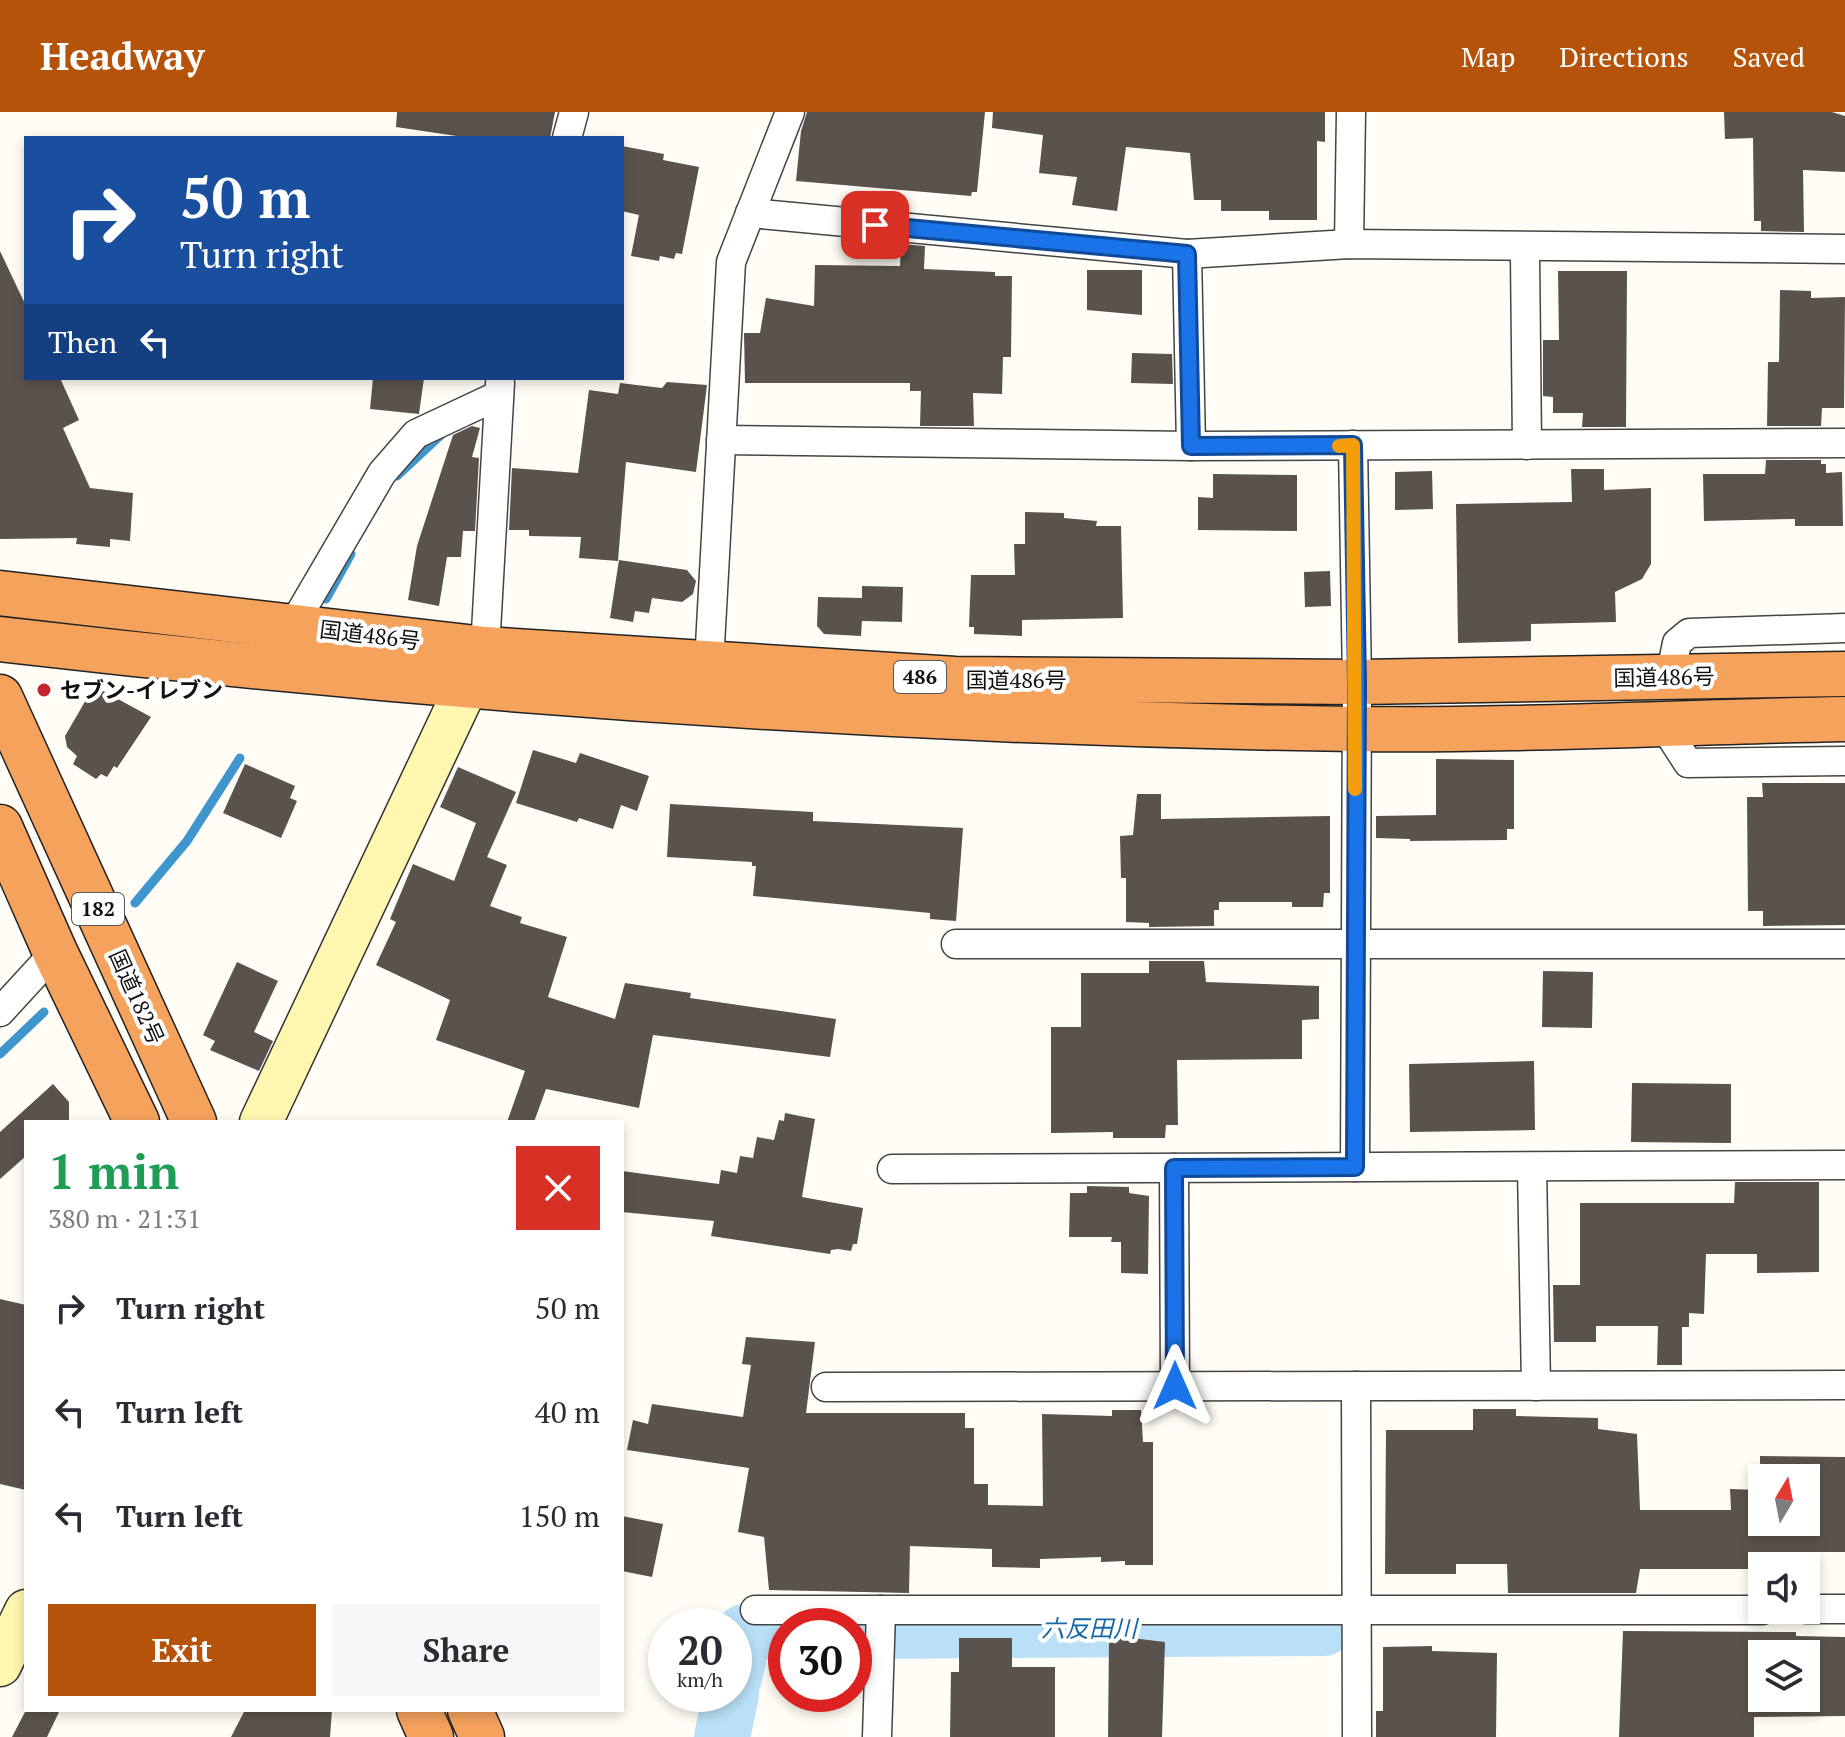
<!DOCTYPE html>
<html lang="en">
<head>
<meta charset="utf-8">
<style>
	:root { --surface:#fff; --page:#f7f7f7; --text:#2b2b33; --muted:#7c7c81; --accent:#b45309 }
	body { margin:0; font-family:"PT Serif","Noto Sans JP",serif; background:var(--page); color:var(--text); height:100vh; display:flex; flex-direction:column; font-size:30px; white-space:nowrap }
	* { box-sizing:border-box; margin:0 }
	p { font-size:26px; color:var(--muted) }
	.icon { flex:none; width:44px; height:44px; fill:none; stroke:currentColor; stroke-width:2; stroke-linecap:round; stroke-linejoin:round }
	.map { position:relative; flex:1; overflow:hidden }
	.sheet { position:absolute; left:24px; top:1008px; width:600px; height:592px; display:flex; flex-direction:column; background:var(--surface); border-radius:0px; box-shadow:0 4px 12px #0003 }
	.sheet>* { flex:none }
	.top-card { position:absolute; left:24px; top:24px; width:600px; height:244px; border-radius:0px; box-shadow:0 4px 12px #0003; background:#1a4fa0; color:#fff; overflow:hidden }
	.needle { width:52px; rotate:10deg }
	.controls { position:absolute; left:1748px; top:1352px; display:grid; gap:16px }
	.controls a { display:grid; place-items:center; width:72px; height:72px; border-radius:0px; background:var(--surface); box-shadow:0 4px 12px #0003; font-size:40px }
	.speed { position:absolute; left:648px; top:1496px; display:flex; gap:16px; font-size:40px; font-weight:700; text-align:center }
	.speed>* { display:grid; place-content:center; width:104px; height:104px; border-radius:50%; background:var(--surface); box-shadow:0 4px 12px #0003; line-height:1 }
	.speed small { font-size:20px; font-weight:400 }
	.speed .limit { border:12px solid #d22; background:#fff; color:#111 }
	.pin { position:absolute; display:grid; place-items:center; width:68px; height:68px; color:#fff; margin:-34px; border-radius:16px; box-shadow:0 4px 12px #0006 }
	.me { position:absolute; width:88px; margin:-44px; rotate:0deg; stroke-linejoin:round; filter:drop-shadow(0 0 6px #0008) }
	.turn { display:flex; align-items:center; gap:28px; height:168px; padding:0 24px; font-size:36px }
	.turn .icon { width:104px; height:104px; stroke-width:2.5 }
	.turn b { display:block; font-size:56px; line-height:68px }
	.then { display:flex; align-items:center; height:76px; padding:0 24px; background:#0003; gap:16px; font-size:30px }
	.round { display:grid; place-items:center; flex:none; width:84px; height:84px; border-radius:0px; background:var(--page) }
	.headline { display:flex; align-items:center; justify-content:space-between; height:136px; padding:0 24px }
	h1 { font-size:48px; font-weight:700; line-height:60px; color:#1e9e55 }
	.button { display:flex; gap:16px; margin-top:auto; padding:16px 24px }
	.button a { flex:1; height:92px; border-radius:0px; background:var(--accent); color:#fff; font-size:32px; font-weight:700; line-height:92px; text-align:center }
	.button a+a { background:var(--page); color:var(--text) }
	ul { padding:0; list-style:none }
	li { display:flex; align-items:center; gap:24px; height:104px; padding:0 24px }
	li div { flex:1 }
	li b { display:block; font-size:30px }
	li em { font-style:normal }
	header { display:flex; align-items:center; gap:48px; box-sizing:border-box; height:112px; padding:0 40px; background:var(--accent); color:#fff }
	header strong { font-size:38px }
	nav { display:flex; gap:44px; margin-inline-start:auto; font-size:28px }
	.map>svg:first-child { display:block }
</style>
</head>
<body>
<header>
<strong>Headway</strong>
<nav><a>Map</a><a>Directions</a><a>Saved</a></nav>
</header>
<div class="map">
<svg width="1845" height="1625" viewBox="0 0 1845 1625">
	<rect width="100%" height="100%" fill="#fffdf5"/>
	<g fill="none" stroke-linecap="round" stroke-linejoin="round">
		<g stroke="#3f96cf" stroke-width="9">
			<path d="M397,364L441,323"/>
			<path d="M326,487L351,442"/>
			<path d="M135,791L187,729L240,646"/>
			<path d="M0,942L44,900"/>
		</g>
		<g stroke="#b9e0f7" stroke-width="56">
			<path d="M854,1519L1324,1516"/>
			<path d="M734,1566L744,1520L786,1519"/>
			<path d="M722,1625L731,1582"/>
		</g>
	</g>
	<g fill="#5a524d" fill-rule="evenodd">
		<path d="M397,0H555L550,26H470L396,15Z"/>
		<path d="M807,0H985L977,80H972L971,84L796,69L801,19Z"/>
		<path d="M993,0H1325V30L1317,29V108H1269V99H1221V88H1194L1190,41L1126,35L1117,99L1072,93L1077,65L1039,61L1043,23L992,16Z"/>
		<path d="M1724,0H1832L1845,4V60L1803,58L1804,120L1761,119V109H1754L1753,26L1725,27Z"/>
		<path d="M622,34L664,42L663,48L699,55L682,142L676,141L674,147L660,144L659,149L631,144L639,103L622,99Z"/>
		<path d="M901,132L925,134L924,157L995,160V164H1012L1011,245H1003L1002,282L973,281L974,314H920L921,279H910V271H745L744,221H760L766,186L814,194L815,153L900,154Z"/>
		<path d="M0,139L26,194V266H60L79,308L63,316L90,376L133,381L130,429L110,427V435L76,432L77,426L0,427Z"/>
		<path d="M1087,158H1142V203L1087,198Z"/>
		<path d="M1558,159H1627L1626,315H1582L1583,301H1553V285L1543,284V228H1559Z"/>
		<path d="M1780,178L1811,179V186L1845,185L1844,296H1822L1821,314H1767L1768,250H1779Z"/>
		<path d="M1132,241L1172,242L1173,272L1131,271Z"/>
		<path d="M373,266H424L419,302L370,297Z"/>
		<path d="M667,270L707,273L696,360L626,350L618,449L579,446L581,425L529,424V418H509L512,356L578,361L589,278L618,282L620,271L662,276Z"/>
		<path d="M472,314L480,316L472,345L479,346L475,419H463L461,445H447L439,494L408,488L417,434L453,323Z"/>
		<path d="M1766,348H1821V352H1826V361L1842,360L1843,414H1795V407L1704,409L1703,362H1765Z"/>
		<path d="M1571,357H1604V378L1651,376V452L1642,467L1615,480L1616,510L1531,512V529L1458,531L1456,392L1572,390Z"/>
		<path d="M1432,359L1433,397L1395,398V360Z"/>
		<path d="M1213,362L1297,363V419L1198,418V385L1213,386Z"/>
		<path d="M1025,400L1064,401V406L1097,409L1096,414H1121L1123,506L1022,508V524L974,522V515H969L971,463H1015L1014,432H1025Z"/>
		<path d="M619,448L687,458L696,469L693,482L682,490L652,486L649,501L635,499L633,510L610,506Z"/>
		<path d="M1330,459L1331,494L1305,495L1304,460Z"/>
		<path d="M862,474L903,475L902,510L862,509L861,524L824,522L817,514L818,485L862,486Z"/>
		<path d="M94,574L151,605L117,656L114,654L107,665L101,662L96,667L73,652L77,644L67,635L65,624Z"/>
		<path d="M533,638L576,651L580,641L649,664L637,699L621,693L613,717L579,706L577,710L516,691Z"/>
		<path d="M1436,647L1514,648V717H1507V728L1410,729V727L1376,726V704L1436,703Z"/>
		<path d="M245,652L295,674L290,686L297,689L281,726L223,701Z"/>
		<path d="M458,655L516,680L487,745L507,753L490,794L522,805L520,811L567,825L548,885L615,907L625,871L691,881L690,886L836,907L830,945L653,923L639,996L546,977L534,1010H507L525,959L436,928L450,888L376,853L396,810L390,807L413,752L454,769L476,711L440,695Z"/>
		<path d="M1762,671H1845V813L1763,814V799H1748L1747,685H1763Z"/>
		<path d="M1137,682H1161V707L1330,704V781H1324L1323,795H1292V790H1219V798H1214V814L1149,815V811L1126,810V766H1121L1120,724L1133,723Z"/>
		<path d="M670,692L813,700V709L963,716L956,809L930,807V801L753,784L756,754H752V750L667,745Z"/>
		<path d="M1149,849H1204L1206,870L1319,874V907L1302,908V947L1177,948L1178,1013H1166L1165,1026H1113V1020L1051,1021V915H1081V861H1149Z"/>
		<path d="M237,850L278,869L254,920L273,929L259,959L210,938L215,929L203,923Z"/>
		<path d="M1543,859L1593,860L1592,916L1542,915Z"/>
		<path d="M1534,949L1535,1018L1410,1020L1409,952Z"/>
		<path d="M1632,971L1731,972V1031L1631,1030Z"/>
		<path d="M53,972L69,990V1010H26V1044L0,1067V1020Z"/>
		<path d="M785,1001L815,1007L802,1085L863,1096L857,1132H853L851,1139L838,1137L831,1138L830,1142L711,1124L714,1109L622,1100V1059L719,1072L721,1058L737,1061L740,1044L753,1046L757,1025L774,1028L779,1008L784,1009Z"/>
		<path d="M1735,1070H1819V1160L1757,1161V1142H1706L1704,1202L1689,1201V1215H1682V1253H1657L1658,1214H1596V1230H1554L1553,1173H1580V1091H1734Z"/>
		<path d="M1087,1074L1129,1075V1081L1149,1084L1148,1162L1121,1161V1130H1111L1112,1125H1069L1070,1081H1087Z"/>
		<path d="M0,1187L26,1193V1378L0,1372Z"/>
		<path d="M746,1225L815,1230L806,1301H965V1316H974V1372H988V1393L1043,1394L1042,1302L1112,1304V1298H1141L1143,1330H1153V1453H1125V1449L1101,1450V1445L1040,1447V1456L992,1455V1437L910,1434L909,1481L769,1478L764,1425L738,1420L749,1356L627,1338L633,1308L648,1312L652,1292L743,1305L751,1253L742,1252Z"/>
		<path d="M1473,1297H1516V1304L1598,1306V1317L1637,1322L1640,1398H1731L1730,1377L1760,1378V1344L1845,1345V1440H1818V1457L1762,1454V1457H1640L1636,1481H1508L1507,1452H1456V1462H1385L1386,1318H1473ZM1762,1366H1806V1410H1762Z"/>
		<path d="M622,1404L663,1412L652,1465L622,1459Z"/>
		<path d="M1623,1519L1796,1520V1524L1845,1525V1604L1754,1605V1625H1619ZM1762,1542H1806V1586H1762Z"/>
		<path d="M1115,1524L1165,1530L1162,1625H1108L1109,1527Z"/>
		<path d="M959,1526H1012V1555H1055V1625H950L951,1560H959Z"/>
		<path d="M1432,1534V1539L1497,1541L1496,1625H1376V1599H1383V1535Z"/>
		<path d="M26,1598H60L47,1625H12Z"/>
		<path d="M245,1598H332L330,1625H231Z"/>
	</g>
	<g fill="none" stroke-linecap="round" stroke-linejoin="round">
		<defs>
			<g id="street">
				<path d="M567,26L574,0"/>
				<path d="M750,101L1187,142L1349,132L1845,137"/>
				<path d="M1349,132L1351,0"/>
				<path d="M1187,142L1191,334"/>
				<path d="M1525,143L1527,333"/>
				<path d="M721,328L1191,334L1845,331"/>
				<path d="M1353,333L1357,570L1355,1055"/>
				<path d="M293,513L382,361L416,322L497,284"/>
				<path d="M485,537L500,271"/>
				<path d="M709,552L731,150L790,0"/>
				<path d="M1670,565L1677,531L1689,521L1845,516"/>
				<path d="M1662,611L1688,651L1845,649"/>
				<path d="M956,832H1845"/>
				<path d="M0,900L55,840"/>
				<path d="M1532,1055L1536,1274"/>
				<path d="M1174,1056L1175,1274"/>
				<path d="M892,1057L1845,1053"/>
				<path d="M1356,1274L1357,1625"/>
				<path d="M826,1275L1845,1273"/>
				<path d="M1806,1497H1845"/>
				<path d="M755,1498H1762"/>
				<path d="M877,1625L881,1498"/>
			</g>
			<g id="secondary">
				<path d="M261,1010L482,542"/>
				<path d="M0,1553L26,1499"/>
			</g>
			<g id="highway">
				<path d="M0,481L485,537L955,567L1357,570L1845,562"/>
				<path d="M0,527C449,579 900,611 1353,617C1517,619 1681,610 1845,607"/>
				<path d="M0,585L194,1010"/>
				<path d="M0,715L55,840L137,1010"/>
				<path d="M419,1598L431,1625"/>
				<path d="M470,1598L482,1625"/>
			</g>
		</defs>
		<use href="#street" stroke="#444" stroke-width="31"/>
		<use href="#secondary" stroke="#333" stroke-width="45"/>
		<use href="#highway" stroke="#222" stroke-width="47"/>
		<use href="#street" stroke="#fff" stroke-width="28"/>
		<use href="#secondary" stroke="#fff6b0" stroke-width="42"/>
		<use href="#highway" stroke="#f5a25d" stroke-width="44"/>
	</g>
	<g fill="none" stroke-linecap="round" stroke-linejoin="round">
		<defs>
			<path id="route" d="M875,113L1187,142L1191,334L1353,333L1357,570L1355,1055L1174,1056L1175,1274"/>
		</defs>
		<use href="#route" stroke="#114b97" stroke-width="20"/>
		<use href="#route" stroke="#1a73e8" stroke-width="14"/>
		<path stroke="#f59e0b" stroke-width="14" d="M1339,334L1353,333L1355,677"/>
	</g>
	<circle fill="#c4262e" stroke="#fff" stroke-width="3" cx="44" cy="578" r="8"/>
	<g text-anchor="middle" stroke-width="8" stroke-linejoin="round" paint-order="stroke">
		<g fill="#fff" stroke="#585858" stroke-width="2">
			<rect x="894" y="549" width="52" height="32" rx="6"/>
			<rect x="72" y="781" width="52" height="32" rx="6"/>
		</g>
		<g font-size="20" font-weight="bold" fill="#111">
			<text x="920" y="572">486</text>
			<text x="98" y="804">182</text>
		</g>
		<g font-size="22" fill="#111" stroke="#fff">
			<text transform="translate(370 523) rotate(7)" y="8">国道486号</text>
			<text transform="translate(1664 565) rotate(-1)" y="8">国道486号</text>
			<text x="1016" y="576">国道486号</text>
			<text transform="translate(137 885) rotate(66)" y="8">国道182号</text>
		</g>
		<g font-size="22" font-weight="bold" fill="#111" stroke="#fff" text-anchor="start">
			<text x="60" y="586">セブン-イレブン</text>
		</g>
		<g font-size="24" font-style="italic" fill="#1768a6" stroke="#fff">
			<text x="1089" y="1525">六反田川</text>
		</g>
	</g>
</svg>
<div class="controls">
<a><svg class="needle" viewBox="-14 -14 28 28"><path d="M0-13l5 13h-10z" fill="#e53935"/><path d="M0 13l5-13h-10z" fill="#7c7c81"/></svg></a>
<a><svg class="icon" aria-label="sound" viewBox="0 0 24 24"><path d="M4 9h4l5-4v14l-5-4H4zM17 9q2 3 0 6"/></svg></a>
<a><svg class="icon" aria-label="layers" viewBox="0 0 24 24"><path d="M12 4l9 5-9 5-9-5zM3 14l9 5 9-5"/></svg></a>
</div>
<div class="speed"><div>20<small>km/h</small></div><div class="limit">30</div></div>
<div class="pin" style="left:875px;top:113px;background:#d93025"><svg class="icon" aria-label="arrive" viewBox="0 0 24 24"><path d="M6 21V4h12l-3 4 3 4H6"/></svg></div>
<svg class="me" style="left:1175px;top:1274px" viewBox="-20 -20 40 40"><path d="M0-17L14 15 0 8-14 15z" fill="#1a73e8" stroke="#fff" stroke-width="4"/></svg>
<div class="top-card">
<div class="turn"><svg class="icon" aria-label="right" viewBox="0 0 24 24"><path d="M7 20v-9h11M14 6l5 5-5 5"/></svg><div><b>50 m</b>Turn right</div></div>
<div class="then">Then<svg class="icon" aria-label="left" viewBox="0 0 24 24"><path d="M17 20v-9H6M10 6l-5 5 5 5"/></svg></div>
</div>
<section class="sheet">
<div class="headline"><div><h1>1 min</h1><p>380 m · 21:31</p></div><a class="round" style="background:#d93025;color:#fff"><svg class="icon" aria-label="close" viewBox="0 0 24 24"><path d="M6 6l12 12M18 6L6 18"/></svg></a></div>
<ul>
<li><svg class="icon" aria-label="right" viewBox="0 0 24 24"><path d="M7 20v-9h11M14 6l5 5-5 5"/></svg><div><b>Turn right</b></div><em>50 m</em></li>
<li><svg class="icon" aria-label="left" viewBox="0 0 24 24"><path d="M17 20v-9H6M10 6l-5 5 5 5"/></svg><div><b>Turn left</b></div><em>40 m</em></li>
<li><svg class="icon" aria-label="left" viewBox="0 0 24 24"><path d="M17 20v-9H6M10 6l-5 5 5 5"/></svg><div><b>Turn left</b></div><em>150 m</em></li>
</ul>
<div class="button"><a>Exit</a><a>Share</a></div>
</section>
</div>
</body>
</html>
